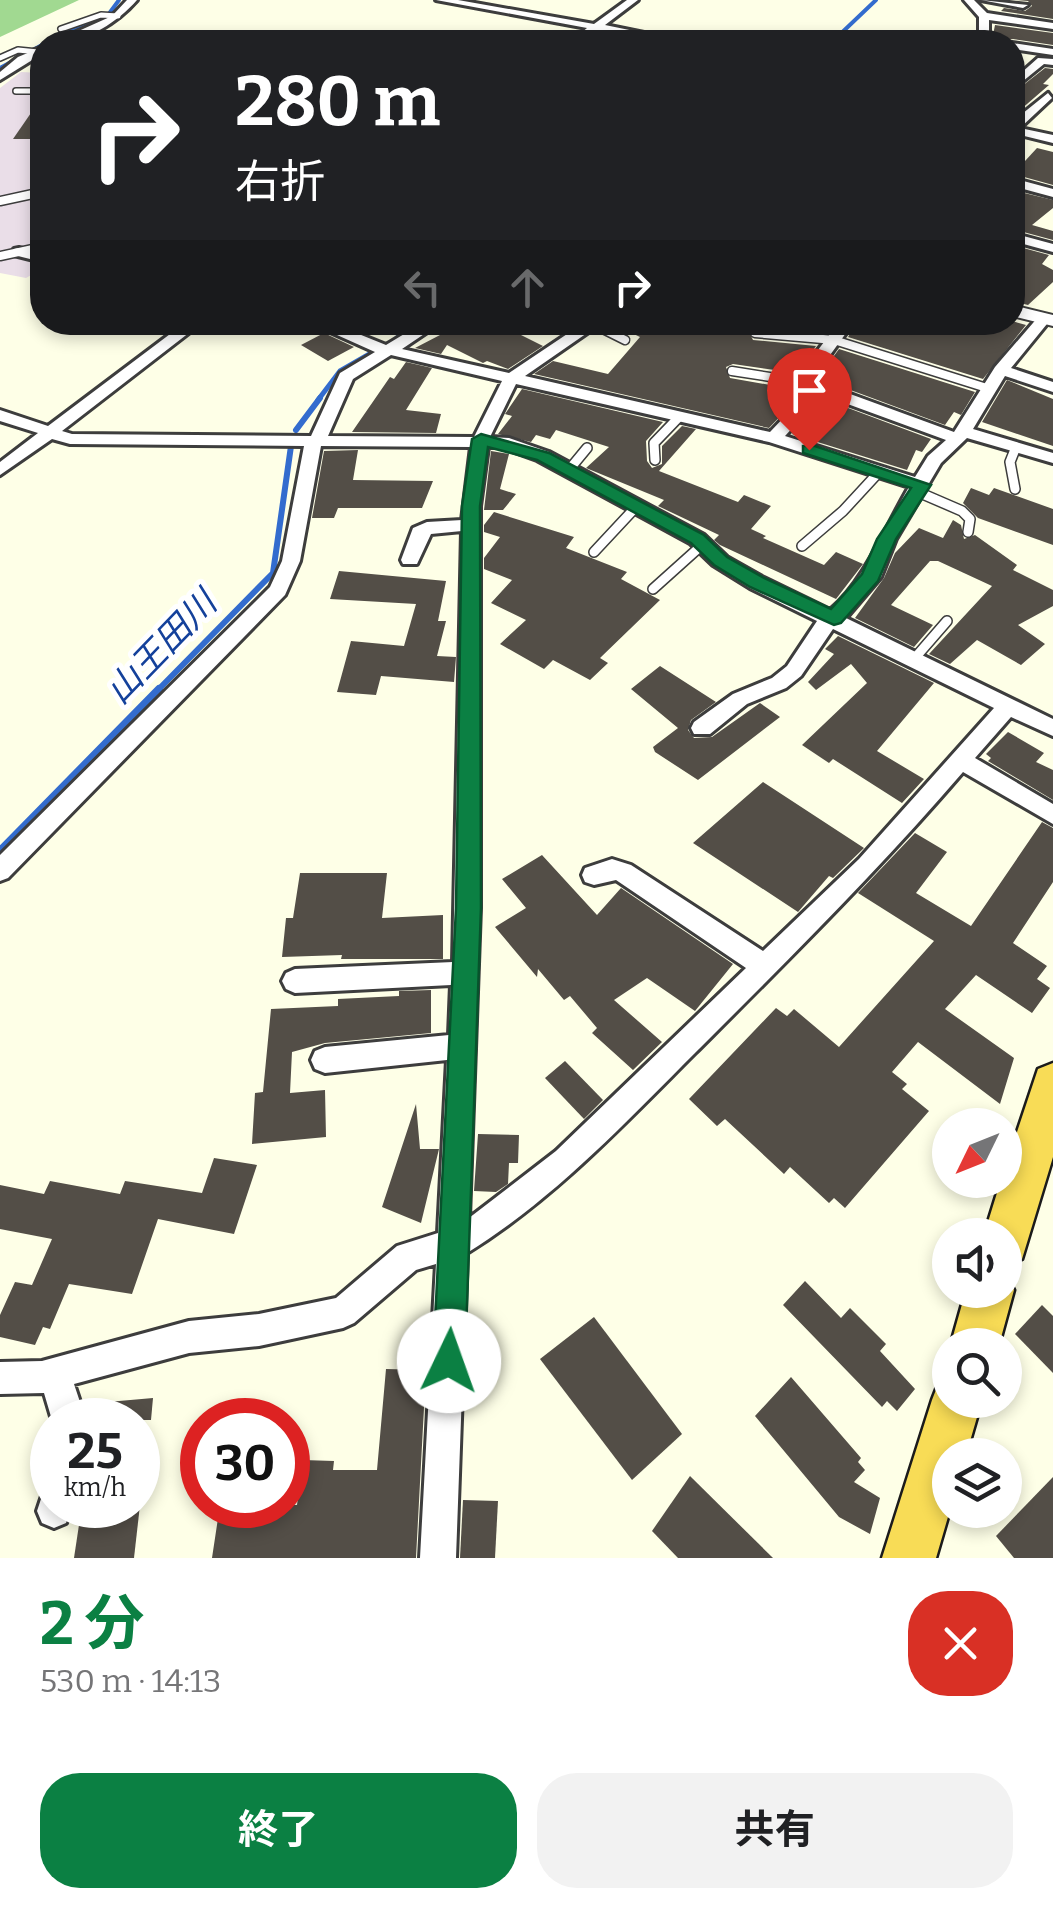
<!DOCTYPE html>
<html lang="ja">
<head>
<meta charset="utf-8">
<style>
	:root { --surface:#fff; --page:#f2f2f2; --text:#202124; --muted:#757577; --accent:#0b8043 }
	body { margin:0; font-family:Bitter,"Noto Sans JP",serif; background:var(--page); color:var(--text); height:100vh; display:flex; flex-direction:column; font-size:38px; white-space:nowrap }
	* { box-sizing:border-box; margin:0 }
	p { font-size:32px; color:var(--muted) }
	.icon { flex:none; width:55px; height:55px; fill:none; stroke:currentColor; stroke-width:2; stroke-linecap:round; stroke-linejoin:round }
	.map { position:relative; height:1558px; overflow:hidden }
	.side { display:flex; flex-direction:column; background:var(--surface); flex:1 }
	.side>* { flex:none }
	.banner { position:absolute; left:30px; top:30px; width:995px; height:305px; border-radius:40px; box-shadow:0 5px 15px #0003; background:#202124; color:#fff; overflow:hidden }
	.needle { width:65px; rotate:227deg }
	.fabs { position:absolute; left:932px; top:1108px; display:grid; gap:20px }
	.fabs a { display:grid; place-items:center; width:90px; height:90px; border-radius:50%; background:var(--surface); box-shadow:0 5px 15px #0003; font-size:50px }
	.speed { position:absolute; left:30px; top:1398px; display:flex; gap:20px; font-size:50px; font-weight:700; text-align:center }
	.speed>* { display:grid; place-content:center; width:130px; height:130px; border-radius:50%; background:var(--surface); box-shadow:0 5px 15px #0003; line-height:1 }
	.speed small { font-size:25px; font-weight:400 }
	.speed .limit { border:15px solid #d22; background:#fff; color:#111 }
	.pin { position:absolute; display:grid; place-items:center; width:85px; height:85px; color:#fff; margin:-102px -42px; border-radius:50% 50% 50% 0; rotate:-45deg; box-shadow:0 0 10px #0007 }
	.pin .icon { rotate:45deg }
	.me { position:absolute; width:110px; margin:-55px; rotate:3deg; stroke-linejoin:round; filter:drop-shadow(0 0 8px #0008) }
	.turn { display:flex; align-items:center; gap:35px; height:210px; padding:0 40px; font-size:45px }
	.turn .icon { width:130px; height:130px; stroke-width:2.5 }
	.turn b { display:block; font-size:70px; line-height:85px }
	.lanes { display:flex; align-items:center; height:95px; padding:0 40px; background:#0003; justify-content:center; gap:50px; direction:ltr }
	.lanes .off { opacity:.35 }
	.round { display:grid; place-items:center; flex:none; width:105px; height:105px; border-radius:40px; background:var(--page) }
	.headline { display:flex; align-items:center; justify-content:space-between; height:170px; padding:0 40px }
	h1 { font-size:60px; font-weight:700; line-height:75px; color:var(--accent) }
	.primary-button { display:flex; gap:20px; margin-top:auto; padding:20px 40px }
	.primary-button a { flex:1; height:115px; border-radius:40px; background:var(--accent); color:#fff; font-size:40px; font-weight:700; line-height:115px; text-align:center }
	.primary-button a+a { background:var(--page); color:var(--text) }
	.map>svg:first-child { display:block }
</style>
</head>
<body>
<div class="map">
<svg width="1053" height="1558" viewBox="0 0 1053 1558">
	<rect width="100%" height="100%" fill="#feffe7"/>
	<path fill="#eadee8" d="M21,72L42,73V269L26,278L0,273V88Z"/>
	<path fill="#a1d991" d="M0,0H79L0,37Z"/>
	<g fill="none" stroke-linecap="round" stroke-linejoin="round">
		<g stroke="#336cce" stroke-width="4">
			<path d="M47,42L108,15L119,0"/>
			<path d="M832,42L876,0"/>
			<path d="M0,68L42,45"/>
		</g>
		<g stroke="#336cce" stroke-width="5">
			<path d="M397,338L423,322"/>
			<path d="M318,400L340,371L373,352"/>
		</g>
		<g stroke="#336cce" stroke-width="6">
			<path d="M296,430L320,398"/>
			<path d="M156,692L273,573L291,446"/>
		</g>
		<path stroke="#336cce" stroke-width="8" d="M0,851L159,689"/>
	</g>
	<g fill="#534e47">
		<path d="M1016,0H1053V19L1001,11L1004,8L1025,11L1032,6L1028,1Z"/>
		<path d="M995,25L1053,33V45L1013,39L995,42L999,36L993,35Z"/>
		<path d="M1045,68L1053,69V74L1043,84L1049,85L1012,117V94Z"/>
		<path d="M42,97V139H13Z"/>
		<path d="M1037,148L1053,152V185L1013,174Z"/>
		<path d="M1012,190L1053,200V208L1032,225L1053,231V240L1012,229Z"/>
		<path d="M1012,245L1049,255L1042,264L1053,270V282L1028,305L1012,301Z"/>
		<path d="M1012,321L1026,325L983,379L848,337L858,322Z"/>
		<path d="M465,322H495L543,346L508,369L487,361L483,363L447,345L441,354L415,348Z"/>
		<path d="M609,322H834L827,332L756,326L748,330L753,340L816,346L796,373L733,364L726,367L730,378L804,391L769,428L534,374L553,361L608,374L640,337Z"/>
		<path d="M324,333L354,347L328,361L301,345Z"/>
		<path d="M839,349L975,392L961,415L954,412L945,425L818,378Z"/>
		<path d="M406,362L432,368L406,410L441,414L436,433L352,432L390,377L394,379Z"/>
		<path d="M1007,380L1053,399V446L982,422Z"/>
		<path d="M522,389L663,422L646,441L647,461L652,468L662,464V446L682,426L696,429L659,471L738,502L744,495L771,506L751,529L766,536L763,538L824,565L836,552L863,564L836,599L720,545L714,540L719,535L658,506L664,500L586,468L609,447L556,430L550,439L536,435L531,442L498,434L512,416L505,414Z"/>
		<path d="M824,399L931,439L922,452L916,450L907,470L792,434Z"/>
		<path d="M358,450L353,480L433,481L422,508H338L334,518H312L324,451Z"/>
		<path d="M491,451L509,454L500,489L516,494L503,510H484Z"/>
		<path d="M971,488L989,495L994,488L1053,509V545L978,518L963,503Z"/>
		<path d="M494,512L574,537L566,548L627,572L621,579L660,600L600,658L608,663L590,680L553,660L544,669L500,644L526,620L491,603L512,580L484,569V558L500,537L484,532V525Z"/>
		<path d="M953,520L961,525L964,539L975,535L1017,565L1013,570L1053,590V606L1018,625L1045,644L1021,665L977,640L950,664L929,654L992,586L938,561H930L891,605L933,625L914,647L855,618L884,578L895,553L919,528L943,538Z"/>
		<path d="M339,571L446,581L438,621H446L437,656L456,657L454,682L381,676L376,695L337,692L351,641L404,646L416,604L330,599Z"/>
		<path d="M838,636L934,683L877,751L924,779L902,803L833,759L829,763L802,745L867,683L851,664L816,690L808,682L834,654L825,649Z"/>
		<path d="M660,666L716,702L691,720L688,730L694,738L712,737L760,703L780,717L698,780L655,752L653,747L678,728L631,689Z"/>
		<path d="M1008,732L1044,753L1036,762L1053,770V800L988,761L991,758L986,754Z"/>
		<path d="M763,782L864,848L833,878L829,876L798,912L693,843Z"/>
		<path d="M1042,822L1053,828V882L1013,943L1047,966L1037,979L1050,988L1032,1013L976,975L945,1009L1014,1058L1000,1104L918,1042L892,1072L907,1084L902,1089L929,1111L845,1208L834,1198L829,1203L790,1167L784,1174L725,1119L717,1126L689,1099L776,1008L787,1016L794,1009L839,1047L934,941L858,893L915,833L947,852L916,893L971,926Z"/>
		<path d="M542,855L597,915L621,888L733,964L695,1011L647,978L614,1000L662,1042L633,1070L592,1033L597,1028L570,996L564,1000L538,969L537,977L495,927L526,908L502,879Z"/>
		<path d="M300,873H387L382,918L443,915V959H341L342,955L282,957L286,918H293Z"/>
		<path d="M431,990V1033L325,1043L292,1052L290,1093L325,1090L326,1137L252,1144L255,1093L263,1092L271,1009L338,1006V999L399,996V991Z"/>
		<path d="M565,1061L603,1100L584,1119L545,1078Z"/>
		<path d="M416,1104L420,1149H439L421,1223L382,1207Z"/>
		<path d="M478,1134L519,1135L518,1163H509L508,1184L496,1192L474,1191Z"/>
		<path d="M214,1158L257,1165L234,1234L158,1219L132,1294L69,1284L50,1329L43,1327L35,1345L0,1337V1315L15,1282L32,1285L52,1239L0,1229V1185L44,1194L50,1181L120,1194L125,1181L202,1193Z"/>
		<path d="M805,1281L841,1318L850,1308L886,1344L880,1351L915,1389L897,1411L887,1401L882,1407L783,1305Z"/>
		<path d="M1042,1305L1053,1316V1373L1015,1334Z"/>
		<path d="M594,1317L682,1434L632,1480L540,1359Z"/>
		<path d="M386,1369L426,1370L416,1558H212L220,1505H297L303,1460L334,1461L333,1470H377Z"/>
		<path d="M791,1377L861,1458L858,1462L865,1470L854,1482L880,1498L870,1534L839,1517L755,1416Z"/>
		<path d="M153,1398L151,1420H89L85,1404Z"/>
		<path d="M690,1476L773,1558H678L652,1531Z"/>
		<path d="M1053,1477V1558H1014L996,1536Z"/>
		<path d="M463,1500L498,1501L495,1558H460Z"/>
		<path d="M82,1505H140L134,1558H74Z"/>
	</g>
	<g fill="none" stroke-linecap="round" stroke-linejoin="round">
		<defs>
			<g id="service-far2">
				<path d="M61,29L101,15L118,16"/>
				<path d="M60,42H64"/>
				<path d="M79,42L102,38"/>
				<path d="M0,58L18,50L38,52"/>
				<path d="M16,91H42"/>
			</g>
			<g id="service-far1">
				<path d="M0,201L42,192"/>
				<path d="M0,256L42,247"/>
				<path d="M593,324L625,340"/>
				<path d="M755,333L834,340L990,389"/>
				<path d="M732,371L802,382"/>
			</g>
			<g id="service">
				<path d="M655,460L654,443L679,417"/>
				<path d="M568,471L587,448"/>
				<path d="M1015,489L1010,462L1016,447"/>
				<path d="M918,492L962,511L970,519L968,532"/>
				<path d="M802,546L843,511L879,472"/>
				<path d="M594,552L636,507"/>
				<path d="M653,589L702,545"/>
				<path d="M914,659L947,621"/>
			</g>
			<g id="minor">
				<path d="M127,0H137C118,22 84,44 54,42L112,16Z"/>
				<path d="M436,0H458L594,24L627,0H638L605,25L688,42H668L598,30L581,42H570L587,28Z"/>
				<path d="M964,0H974L987,13L1053,23V29L989,20V42H979V17Z"/>
				<path d="M981,0L1028,5L1023,8Z"/>
				<path d="M850,34L886,39L891,42L846,39Z"/>
				<path d="M1012,43L1053,49V55L1012,49Z"/>
				<path d="M42,47V54L0,80V72L18,57Z"/>
				<path d="M1038,58L1053,59V65L1044,64L1012,90V81Z"/>
				<path d="M1048,93L1052,98L1020,128L1053,135V143L1012,133V122Z"/>
				<path d="M1012,178L1053,189V197L1012,186Z"/>
				<path d="M1012,233L1053,244V252L1012,241Z"/>
				<path d="M19,248L42,254V262L14,255V249Z"/>
				<path d="M1044,315L1051,319L1011,368L1053,382V392L1005,376L973,429L1053,453V463L967,438L941,463L896,539L881,577L846,618L1053,719V736L1011,717L975,758L1053,804V824L963,772C878,871 787,961 695,1053C623,1125 554,1199 467,1253L456,1558H420L436,1264L416,1270L354,1323L343,1328L259,1346L189,1353L74,1384L86,1420H52L44,1393L0,1394V1362L42,1361L189,1321L259,1314L336,1298L397,1246L438,1233L447,1060L325,1073L315,1069L311,1060L315,1051L325,1047L449,1035L451,985L295,993L286,989L282,981L286,973L295,969L453,962L462,531L431,534L417,564H403L401,560L413,528L427,522L462,520L471,447L321,446L300,561L285,595L8,878L0,881V855L270,587L282,561L304,446L70,444L52,439L0,475V462L38,433L0,421V410L48,426L186,322H203L62,431L72,434L311,436L340,373L375,352L308,322H329L386,345L424,322H442L402,349L509,373L585,322H603L525,376L770,432L810,390L794,382L839,322H854L812,380L954,432L995,367L1039,316ZM391,355L502,381L474,437L328,436L353,379ZM516,384L769,442L909,487C886,526 864,582 830,610L764,578L727,557L704,535L549,452L509,438L490,437ZM823,395L946,440L928,456L915,477L785,436ZM488,447H501L537,460L690,543L713,565L750,588L817,621L787,666L772,678L733,694L694,722L691,728L694,734H710L747,704L786,688L801,676L833,629L994,708L859,859L763,951L631,865L612,859L585,868L582,875L585,882L594,885L616,880L746,968L556,1151L469,1218L480,908V506Z"/>
				<path d="M256,322H292C284,329 264,329 256,322Z"/>
				<path d="M52,1489V1505H72L66,1523L54,1528L42,1523L37,1511L43,1493Z"/>
			</g>
			<path id="tertiary" d="M1012,305L1053,315V326L1012,316Z"/>
			<g id="trunk">
				<path d="M1053,1063V1157L1022,1259L1005,1265V1235H984L1001,1180H1005V1168L1038,1069Z"/>
				<path d="M1005,1272L1014,1290L999,1345L950,1347L966,1290H1005Z"/>
				<path d="M950,1377V1400H982L966,1455H950V1510L936,1558H882L932,1400L939,1382Z"/>
			</g>
		</defs>
		<use href="#service-far2" stroke="#3d3d3d" stroke-width="8"/>
		<use href="#service-far1" stroke="#3d3d3d" stroke-width="11"/>
		<use href="#service" stroke="#3d3d3d" stroke-width="12"/>
		<use href="#minor" stroke="#3d3d3d" stroke-width="6"/>
		<use href="#tertiary" stroke="#3d3d3d" stroke-width="4"/>
		<use href="#trunk" stroke="#1b1b1b" stroke-width="5"/>
		<use href="#service-far2" stroke="#fff" stroke-width="5"/>
		<use href="#service-far1" stroke="#fff" stroke-width="8"/>
		<use href="#service" stroke="#fff" stroke-width="9"/>
		<use href="#minor" fill="#fff" fill-rule="evenodd"/>
		<use href="#tertiary" fill="#fff" fill-rule="evenodd"/>
		<use href="#trunk" fill="#f8dc56" fill-rule="evenodd"/>
	</g>
	<path fill="#0b8043" stroke="#07532c" stroke-width="2.5" d="M481,434L549,453L704,535L727,557L764,578L831,609L862,574L877,539L911,488L803,453V446H815L931,485L896,539L878,581L841,623L834,625L750,587L714,565L691,543L537,460L488,447L480,506L481,908L465,1361L460,1372L449,1377L438,1372L433,1361L456,908L462,506L472,439Z"/>
	<g text-anchor="middle" stroke-width="10" stroke-linejoin="round" paint-order="stroke">
		<g font-size="35" font-style="italic" fill="#14419b" stroke="#fff">
			<text transform="translate(161 647) rotate(-46)" y="12">山王田川</text>
		</g>
	</g>
</svg>
<div class="fabs">
<a><svg class="needle" viewBox="-14 -14 28 28"><path d="M0-13l5 13h-10z" fill="#e53935"/><path d="M0 13l5-13h-10z" fill="#757577"/></svg></a>
<a><svg class="icon" aria-label="sound" viewBox="0 0 24 24"><path d="M4 9h4l5-4v14l-5-4H4zM17 9q2 3 0 6"/></svg></a>
<a><svg class="icon" aria-label="search" viewBox="0 0 24 24"><circle cx="10" cy="10" r="6"/><path d="M15 15l6 6"/></svg></a>
<a><svg class="icon" aria-label="layers" viewBox="0 0 24 24"><path d="M12 4l9 5-9 5-9-5zM3 14l9 5 9-5"/></svg></a>
</div>
<div class="speed"><div>25<small>km/h</small></div><div class="limit">30</div></div>
<div class="pin" style="left:809px;top:450px;background:#d93025"><svg class="icon" aria-label="arrive" viewBox="0 0 24 24"><path d="M6 21V4h12l-3 4 3 4H6"/></svg></div>
<svg class="me" style="left:449px;top:1361px" viewBox="-20 -20 40 40"><circle r="19" fill="#fff"/><path d="M0-13L10 11 0 6-10 11z" fill="#0b8043"/></svg>
<div class="banner">
<div class="turn"><svg class="icon" aria-label="right" viewBox="0 0 24 24"><path d="M7 20v-9h11M14 6l5 5-5 5"/></svg><div><b>280 m</b>右折</div></div>
<div class="lanes"><svg class="icon off" aria-label="left" viewBox="0 0 24 24"><path d="M17 20v-9H6M10 6l-5 5 5 5"/></svg><svg class="icon off" aria-label="ahead" viewBox="0 0 24 24"><path d="M12 20V5M6 11l6-6 6 6"/></svg><svg class="icon" aria-label="right" viewBox="0 0 24 24"><path d="M7 20v-9h11M14 6l5 5-5 5"/></svg></div>
</div>
</div>
<section class="side">
<div class="headline"><div><h1>2 分</h1><p>530 m · 14:13</p></div><a class="round" style="background:#d93025;color:#fff"><svg class="icon" aria-label="close" viewBox="0 0 24 24"><path d="M6 6l12 12M18 6L6 18"/></svg></a></div>
<div class="primary-button"><a>終了</a><a>共有</a></div>
</section>
</body>
</html>
